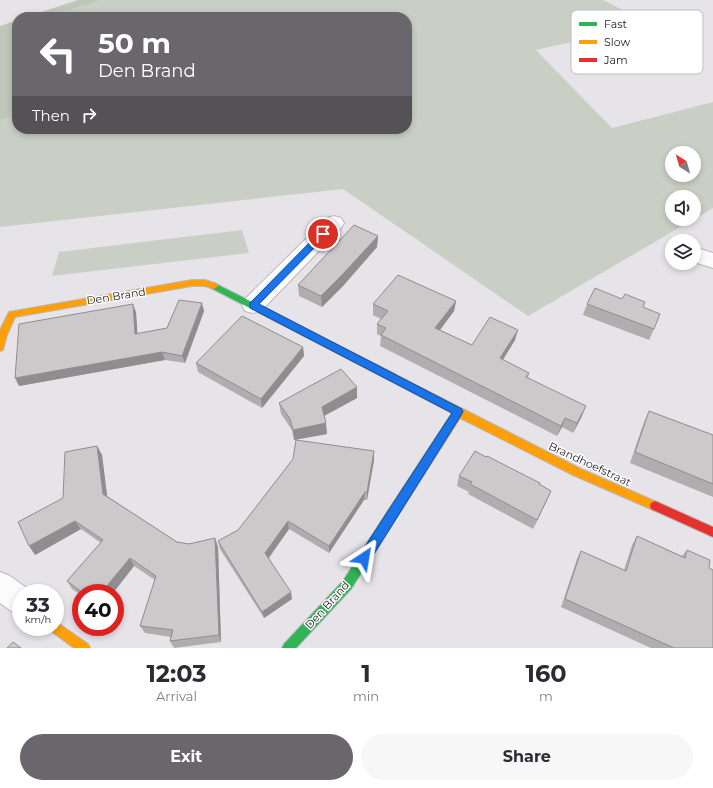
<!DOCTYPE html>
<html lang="en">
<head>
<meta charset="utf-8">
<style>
	:root { --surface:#fff; --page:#f7f7f7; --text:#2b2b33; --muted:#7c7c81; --accent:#69676b }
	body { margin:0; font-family:Montserrat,sans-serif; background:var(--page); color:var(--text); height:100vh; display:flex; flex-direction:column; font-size:15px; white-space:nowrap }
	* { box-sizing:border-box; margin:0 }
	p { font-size:13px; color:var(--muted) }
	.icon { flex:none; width:22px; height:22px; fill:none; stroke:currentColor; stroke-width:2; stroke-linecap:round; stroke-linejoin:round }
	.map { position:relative; height:648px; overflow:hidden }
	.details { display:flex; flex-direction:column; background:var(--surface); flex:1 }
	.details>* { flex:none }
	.guide { position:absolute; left:12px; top:12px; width:400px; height:122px; border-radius:16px; box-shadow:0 2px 6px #0003; background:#69676b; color:#fff; overflow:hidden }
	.needle { width:26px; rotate:323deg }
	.fabs { position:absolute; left:665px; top:146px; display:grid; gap:8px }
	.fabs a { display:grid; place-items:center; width:36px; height:36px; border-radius:50%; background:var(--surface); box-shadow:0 2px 6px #0003; font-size:20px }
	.speed { position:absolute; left:12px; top:584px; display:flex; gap:8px; font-size:20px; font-weight:700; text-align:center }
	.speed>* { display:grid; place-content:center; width:52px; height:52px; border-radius:50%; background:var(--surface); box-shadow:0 2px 6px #0003; line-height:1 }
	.speed small { font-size:10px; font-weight:400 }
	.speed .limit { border:6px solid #d22; background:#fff; color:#111 }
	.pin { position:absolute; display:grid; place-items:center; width:34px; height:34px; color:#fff; margin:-17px; border:2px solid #fff; border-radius:50%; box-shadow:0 1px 4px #0007 }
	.me { position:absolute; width:44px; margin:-22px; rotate:33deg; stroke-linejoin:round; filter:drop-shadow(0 0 3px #0008) }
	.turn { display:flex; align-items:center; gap:14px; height:84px; padding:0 20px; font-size:18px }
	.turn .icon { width:52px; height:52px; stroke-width:2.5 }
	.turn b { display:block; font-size:28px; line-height:34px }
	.then { display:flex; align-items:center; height:38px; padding:0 20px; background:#0003; gap:8px; font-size:15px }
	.eta { display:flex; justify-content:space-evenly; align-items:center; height:68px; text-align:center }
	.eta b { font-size:24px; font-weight:700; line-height:28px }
	.cta { display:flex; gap:8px; margin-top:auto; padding:8px 20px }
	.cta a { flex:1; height:46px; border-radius:24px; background:var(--accent); color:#fff; font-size:16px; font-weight:700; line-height:46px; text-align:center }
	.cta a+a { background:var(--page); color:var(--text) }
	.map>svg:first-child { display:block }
</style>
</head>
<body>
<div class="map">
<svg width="713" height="648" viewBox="0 0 713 648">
	<rect width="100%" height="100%" fill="#e7e4e9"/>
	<g fill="#cacfc5" fill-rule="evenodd">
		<path d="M103,0H603L651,24L536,50L612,128L713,102V208L528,316L343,189L0,227V120L17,116V129H407V17H46ZM672,153H694V175H672ZM672,197H694V219H672Z"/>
		<path d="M242,230L249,253L52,276L59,252Z"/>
	</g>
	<g fill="#c0c7b8">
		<path d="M78,0H103L46,17H26Z"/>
		<path d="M17,20V116L0,120V26Z"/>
	</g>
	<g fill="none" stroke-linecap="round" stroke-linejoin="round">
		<defs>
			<g id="street">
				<path d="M334,216L341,218L344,223L341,228L261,311L253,313L245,311L242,305L245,299L327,218Z"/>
				<path d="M694,247L713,253V268L694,262Z"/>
				<path d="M0,572L10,576L31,591L32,593H21V615L11,611L0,603Z"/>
			</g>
			<g id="fast">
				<path d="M214,283L395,374L397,377L395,380L392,381L389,380L211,288L210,286L211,284Z"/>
				<path d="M393,508L397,509L398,513L397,517L351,589L296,648H282L284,644L343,581L389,509Z"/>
			</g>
			<g id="slow">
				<path d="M192,280H205L217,284L218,286L214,289L205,286H192L15,317L7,335L3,350L0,351V330L9,312Z"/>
				<path d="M392,373L581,469L659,503L660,506L659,509L655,511L651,509L573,475L460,418L397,517L393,518L389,517L388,513L389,509L452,413L389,380L387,377L389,374Z"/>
				<path d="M55,621L88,644L90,648H74L51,631L49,627H55Z"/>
			</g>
			<path id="jam" d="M655,501L713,527V537L651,509L650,506L651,503Z"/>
		</defs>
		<use href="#street" stroke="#bab7bb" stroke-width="2"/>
		<use href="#fast" stroke="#bab7bb" stroke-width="2"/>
		<use href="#slow" stroke="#bab7bb" stroke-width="2"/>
		<use href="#jam" stroke="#bab7bb" stroke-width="2"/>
		<use href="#street" fill="#fbfbfc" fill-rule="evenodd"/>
		<use href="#fast" fill="#30b455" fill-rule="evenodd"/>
		<use href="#slow" fill="#ff9f0a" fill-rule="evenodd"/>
		<use href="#jam" fill="#e5322d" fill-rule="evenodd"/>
	</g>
	<g fill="#afadae">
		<path d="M378,236L377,247L343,286L322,307L299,296L298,285Z"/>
		<path d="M456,301L454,311L440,330L472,345L515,340L503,360L529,373L528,378L582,416L573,433L562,427L557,436L380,346L381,336L377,334V324L381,319L373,315V304Z"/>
		<path d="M587,304L643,307L654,329L649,340L583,315Z"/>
		<path d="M204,311L185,363L165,360L19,386L136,312L137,334L167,328Z"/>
		<path d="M303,347L304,356L262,408L198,372L196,363Z"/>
		<path d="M357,387V398L324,416L327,434L294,440L292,430L281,414L279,403Z"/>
		<path d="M649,411L713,435V497L630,463L644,422Z"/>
		<path d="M97,446L102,455L107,496L177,542L189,544L215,538L218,547L221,642L174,648L170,641L171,637L145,633L140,626L155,580L134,566L113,593H81V595L72,589L67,581L101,543L81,529L35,555L63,498Z"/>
		<path d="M293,459L374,460L367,500H364L329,553L289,529L269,558L292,599L264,618L220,549L218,541L238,530Z"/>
		<path d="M459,476L540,483V484L551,491L547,500L533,529L468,494L469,492L457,486Z"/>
		<path d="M637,536L682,556L687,550L709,568L713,648H651L561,607L577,559L581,551L624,570L632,545Z"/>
	</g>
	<g fill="#8f8d8d">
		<path d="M378,236L377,247L343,286L322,307L321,296Z"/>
		<path d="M456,301L454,311L434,338L435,328Z"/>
		<path d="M202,303L204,311L185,363L182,356Z"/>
		<path d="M133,304L136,312L138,342L135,334Z"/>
		<path d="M518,330L515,340L497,369L500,358Z"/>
		<path d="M303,347L304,356L262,408L261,399Z"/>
		<path d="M162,352L165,360L19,386L15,378Z"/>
		<path d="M357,387V398L322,417V407Z"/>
		<path d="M586,406L582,416L573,433L577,423Z"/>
		<path d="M565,418L562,427L557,436L561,426Z"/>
		<path d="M326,423L327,434L294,440L293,430Z"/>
		<path d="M97,446L102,455L108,503L103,494Z"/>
		<path d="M374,451V460L367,500V492Z"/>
		<path d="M551,491L547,500L533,529L537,520Z"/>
		<path d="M365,492L364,500L329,553V546Z"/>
		<path d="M75,521L81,529L35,555L29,546Z"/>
		<path d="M288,521L289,529L267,560L265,553Z"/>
		<path d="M215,538L218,547L221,642L219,635Z"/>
		<path d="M130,558L134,566L113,593H101Z"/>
		<path d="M291,592L292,599L264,618L262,612Z"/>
	</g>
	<g fill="#ccc9ca" stroke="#8f8d8d">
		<path d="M354,225L378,236L342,275L321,296L298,285Z"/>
		<path d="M398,275L456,301L435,328L472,345L490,317L518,330L500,358L529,373L526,377L586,406L577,423L565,418L561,426L381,335L386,328L377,324L388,311L373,304Z"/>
		<path d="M595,288L622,299L625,294L645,302L643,307L660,314L654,329L587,304Z"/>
		<path d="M179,300L202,303L182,356L162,352L15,378L19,324L133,304L135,334L167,328Z"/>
		<path d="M242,316L303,347L261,399L196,363Z"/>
		<path d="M341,369L357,387L322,407L326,423L293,430L290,419L279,403Z"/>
		<path d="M649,411L713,435V484L635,452Z"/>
		<path d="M296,440L374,451L367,492H365L329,546L288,521L265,553L291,592L262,612L218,541L238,530L249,516L293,459Z"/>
		<path d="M97,446L103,494L177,542L189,544L215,538L219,635L170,641L173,630L140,626L156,576L130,558L101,593H83L67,581L103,540L75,521L29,546L18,522L63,498L65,452Z"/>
		<path d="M475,451L486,457L487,456L540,483L539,484L551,491L537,520L470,484L472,482L459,476Z"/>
		<path d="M637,536L685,558L687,550L710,560L709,568L713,570V648H674L565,599L581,551L626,571Z"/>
		<path d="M13,642L21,648H7Z"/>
	</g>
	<path fill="#1a73e8" stroke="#114b97" d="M323,231L326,232V236L259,304L462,409L463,412L369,562L364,564L360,562L359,558L360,554L452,413L250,308V303L320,232Z"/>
	<g text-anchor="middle" stroke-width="3" stroke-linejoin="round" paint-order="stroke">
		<g font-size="11" fill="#252327" stroke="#fff">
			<text transform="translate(116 296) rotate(-9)" y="4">Den Brand</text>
			<text transform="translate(590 464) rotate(25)" y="4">Brandhoefstraat</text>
			<text transform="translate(327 605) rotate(-48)" y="4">Den Brand</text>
		</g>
	</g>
	<rect x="571" y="10" width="132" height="64" rx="6" fill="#fff" stroke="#bebdbe" stroke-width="1"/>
	<rect x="579" y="22" width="18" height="4" fill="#30b455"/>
	<rect x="579" y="40" width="18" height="4" fill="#ff9f0a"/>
	<rect x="579" y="58" width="18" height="4" fill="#e5322d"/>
	<g font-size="11" fill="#252327">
		<text x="604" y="28">Fast</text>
		<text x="604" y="46">Slow</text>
		<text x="604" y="64">Jam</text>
	</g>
</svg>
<div class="fabs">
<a><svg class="needle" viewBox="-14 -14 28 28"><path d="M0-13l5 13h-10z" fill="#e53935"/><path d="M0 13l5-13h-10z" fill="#7c7c81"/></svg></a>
<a><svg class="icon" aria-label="sound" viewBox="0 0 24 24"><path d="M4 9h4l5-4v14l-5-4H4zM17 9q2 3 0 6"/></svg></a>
<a><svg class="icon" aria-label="layers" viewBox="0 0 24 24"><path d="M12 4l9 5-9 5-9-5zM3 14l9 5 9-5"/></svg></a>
</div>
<div class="speed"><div>33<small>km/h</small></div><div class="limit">40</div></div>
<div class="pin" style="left:323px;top:234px;background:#d93025"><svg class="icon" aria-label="arrive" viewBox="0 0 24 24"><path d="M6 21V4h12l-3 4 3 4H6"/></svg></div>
<svg class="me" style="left:364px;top:558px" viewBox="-20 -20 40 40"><path d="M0-17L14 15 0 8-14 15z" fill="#1a73e8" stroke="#fff" stroke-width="4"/></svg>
<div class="guide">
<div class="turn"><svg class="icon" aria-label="left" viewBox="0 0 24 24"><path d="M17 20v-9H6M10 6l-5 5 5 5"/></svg><div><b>50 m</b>Den Brand</div></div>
<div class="then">Then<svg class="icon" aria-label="right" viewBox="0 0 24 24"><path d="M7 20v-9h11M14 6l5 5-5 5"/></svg></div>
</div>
</div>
<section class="details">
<div class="eta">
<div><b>12:03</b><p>Arrival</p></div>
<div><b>1</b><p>min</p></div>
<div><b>160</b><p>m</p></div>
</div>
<div class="cta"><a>Exit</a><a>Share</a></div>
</section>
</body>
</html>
